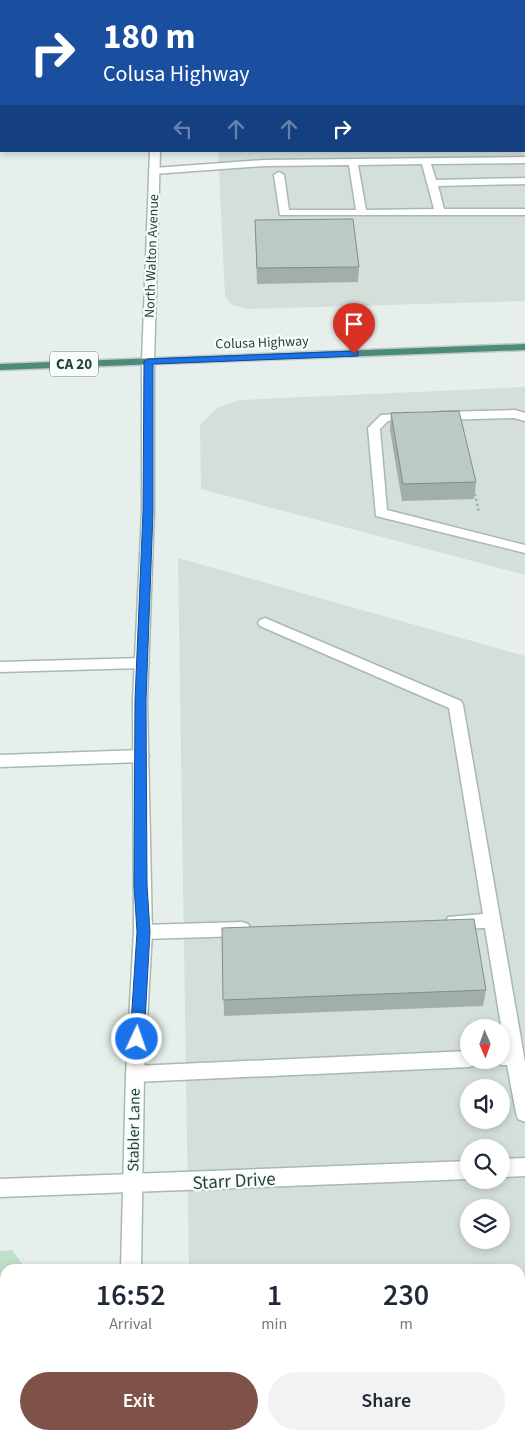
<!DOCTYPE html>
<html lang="en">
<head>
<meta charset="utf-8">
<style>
	:root { --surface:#fff; --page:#f2f2f3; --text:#1f2937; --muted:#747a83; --accent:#7f5249 }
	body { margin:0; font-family:"Source Sans 3",sans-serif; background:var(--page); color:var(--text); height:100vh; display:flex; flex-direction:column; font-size:19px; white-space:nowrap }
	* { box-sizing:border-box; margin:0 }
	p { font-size:16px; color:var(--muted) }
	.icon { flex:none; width:28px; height:28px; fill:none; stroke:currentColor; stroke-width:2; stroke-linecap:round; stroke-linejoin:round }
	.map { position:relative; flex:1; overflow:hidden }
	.details { position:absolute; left:0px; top:1264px; width:525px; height:176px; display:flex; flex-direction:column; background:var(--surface); border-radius:15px 15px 0 0; box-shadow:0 2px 8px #0003 }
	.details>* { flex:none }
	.banner { position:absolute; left:0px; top:0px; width:525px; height:152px; box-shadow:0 2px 8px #0003; background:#1a4fa0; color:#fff; overflow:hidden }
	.needle { width:32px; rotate:178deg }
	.tools { position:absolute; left:460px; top:1019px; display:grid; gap:10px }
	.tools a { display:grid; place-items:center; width:50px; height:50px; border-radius:50%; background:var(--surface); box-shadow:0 2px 8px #0003; font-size:25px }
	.pin { position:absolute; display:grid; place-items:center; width:42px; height:42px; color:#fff; margin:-51px -21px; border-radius:50% 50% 50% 0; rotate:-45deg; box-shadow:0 0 5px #0007 }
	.pin .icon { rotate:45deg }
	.me { position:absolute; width:55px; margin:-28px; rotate:3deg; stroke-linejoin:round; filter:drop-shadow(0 0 4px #0008) }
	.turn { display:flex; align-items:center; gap:18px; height:105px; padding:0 20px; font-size:22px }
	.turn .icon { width:65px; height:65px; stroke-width:2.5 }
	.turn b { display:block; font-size:35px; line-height:42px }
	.lanes { display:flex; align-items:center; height:48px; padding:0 20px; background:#0003; justify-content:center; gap:25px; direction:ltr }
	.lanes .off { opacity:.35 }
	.eta { display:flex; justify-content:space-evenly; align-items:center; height:85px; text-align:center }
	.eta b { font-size:30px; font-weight:600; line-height:35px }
	.primary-button { display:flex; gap:10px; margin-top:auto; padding:10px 20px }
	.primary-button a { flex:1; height:58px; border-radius:30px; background:var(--accent); color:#fff; font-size:20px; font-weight:600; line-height:58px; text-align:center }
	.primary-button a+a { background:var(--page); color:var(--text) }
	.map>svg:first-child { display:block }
</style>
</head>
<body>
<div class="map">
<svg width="525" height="1439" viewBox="0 0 525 1439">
	<rect width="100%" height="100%" fill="#e6efeb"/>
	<g fill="#d4dfda" fill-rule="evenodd">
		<path d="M211,0H525V301L249,309L231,305L225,296L218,151H524V1Z"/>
		<path d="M525,387V575L201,489L200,425L217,408L240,400Z"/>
		<path d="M178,558L525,656V1439H192V1435H520V1269H189ZM469,1028H501V1060H469ZM469,1088H501V1120H469ZM469,1148H501V1180H469ZM469,1208H501V1240H469Z"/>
	</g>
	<path fill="#bfe0c8" d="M12,1250L26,1269H5V1296L0,1295V1251Z"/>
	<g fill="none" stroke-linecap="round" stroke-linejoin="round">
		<defs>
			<g id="service">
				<rect x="524" y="79" width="1" height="6"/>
				<rect x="0" y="85" width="1" height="6"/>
				<path d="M525,157V163L431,164L436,180L525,178V184L438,186L444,209H525V215H280L274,175L279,172L284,175L289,210H356L349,165L264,166L154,174L149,171L154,168L264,160ZM422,164L434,209L366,210L358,165Z"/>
				<path d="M515,410L525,413V421L514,418L440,420L434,416L440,412Z"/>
				<path d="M409,413L415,417L413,420L388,421L380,429L387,510L525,545V553L376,516L368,428L381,415Z"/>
				<path d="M265,618L461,701L463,705L525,1062V1122L518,1119L516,1113L507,1065H501L493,1060H501V1049H505L485,928L454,929L448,927L446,922L448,917L483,914L449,708L260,626L258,623L260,620Z"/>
				<path d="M142,658L149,663L142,668L0,672V662Z"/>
				<path d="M141,750L146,752L149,756L146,760L141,762L0,767V755Z"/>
				<path d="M242,922L248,924L251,929L248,934L242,936L143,939L137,937L134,932L137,927L143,925Z"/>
				<path d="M469,1051V1060H478L475,1065L469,1067L135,1082L128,1080L126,1074L128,1068L135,1066Z"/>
			</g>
			<g id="minor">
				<path d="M525,1158V1176L501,1177V1159Z"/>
				<path d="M469,1161V1179L0,1197V1179Z"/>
			</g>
			<g id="secondary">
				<rect x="156" y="0" width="8" height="1"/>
				<path d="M150,151H160L154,361V512L147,700L152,932L144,1074L141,1269H121L126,1074L134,932L133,700L142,512V361Z"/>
				<path d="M118,1435H140L139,1439H117Z"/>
			</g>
			<path id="trunk" d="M525,344V350L0,370V364Z"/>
		</defs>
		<use href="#service" stroke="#a8b8b2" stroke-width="3"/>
		<use href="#minor" stroke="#a8b8b2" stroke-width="3"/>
		<use href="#secondary" stroke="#a4bbb3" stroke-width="3"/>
		<use href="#trunk" stroke="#c2cac8" stroke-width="3"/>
		<path stroke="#86b3a5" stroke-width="2.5" stroke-dasharray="2 3" stroke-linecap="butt" d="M474,489L479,513"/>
		<use href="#service" fill="#fff" fill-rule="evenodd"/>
		<use href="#minor" fill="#fff" fill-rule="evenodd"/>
		<use href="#secondary" fill="#fff" fill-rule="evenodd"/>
		<use href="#trunk" fill="#4c8a7c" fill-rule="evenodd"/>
	</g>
	<g fill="#a1aea9">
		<path d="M255,220L359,267L358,282L257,284Z"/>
		<path d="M391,413L476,482L474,499L402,501L390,430Z"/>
		<path d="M222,928L486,990L483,1006L224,1016Z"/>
	</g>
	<g fill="#bbcac4" stroke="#838d89">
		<path d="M353,219L359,267L257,268L255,220Z"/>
		<path d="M459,411L476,482L403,484L391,413Z"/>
		<path d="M474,919L486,990L223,1000L222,928Z"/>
		<path d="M520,1373H525V1439H229V1435H520Z"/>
	</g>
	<path fill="#1a73e8" stroke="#114b97" d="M354,351L358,352V356L153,364V512L146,700L147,885L150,932L144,1039L142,1043L137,1045L132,1043L130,1039L137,932L134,885L135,700L143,512L144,361L148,359Z"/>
	<g text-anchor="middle" stroke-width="4.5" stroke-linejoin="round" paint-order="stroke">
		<g font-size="14" fill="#24423a" stroke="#f7fbf9">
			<text transform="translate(151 256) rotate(-88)" y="5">North Walton Avenue</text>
			<text transform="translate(262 342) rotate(-2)" y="5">Colusa Highway</text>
		</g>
		<rect fill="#f7fbf9" stroke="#637a73" stroke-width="1" x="50" y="351.5" width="48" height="25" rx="4"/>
		<g font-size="15" font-weight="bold" fill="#24423a">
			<text x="74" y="369">CA 20</text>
		</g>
		<g font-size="16" fill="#24423a" stroke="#f7fbf9">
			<text transform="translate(133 1130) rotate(-89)" y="6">Stabler Lane</text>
		</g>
		<g font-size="19" fill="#24423a" stroke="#f7fbf9">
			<text transform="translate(234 1180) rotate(-3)" y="7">Starr Drive</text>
		</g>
	</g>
</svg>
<div class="tools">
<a><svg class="needle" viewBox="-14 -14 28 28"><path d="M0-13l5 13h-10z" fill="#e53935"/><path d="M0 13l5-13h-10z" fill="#747a83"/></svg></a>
<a><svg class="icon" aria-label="sound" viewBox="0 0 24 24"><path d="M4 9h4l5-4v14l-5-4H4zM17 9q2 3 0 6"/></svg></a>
<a><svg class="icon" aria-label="search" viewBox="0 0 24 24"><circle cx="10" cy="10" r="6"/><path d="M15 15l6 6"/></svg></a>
<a><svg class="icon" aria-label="layers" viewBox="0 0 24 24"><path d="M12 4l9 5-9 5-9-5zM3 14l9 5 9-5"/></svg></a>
</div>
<div class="pin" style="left:354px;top:354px;background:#d93025"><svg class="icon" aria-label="arrive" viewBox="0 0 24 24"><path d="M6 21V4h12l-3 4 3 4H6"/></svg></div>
<svg class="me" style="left:137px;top:1039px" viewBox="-20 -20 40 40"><circle r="17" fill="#1a73e8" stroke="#fff" stroke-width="3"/><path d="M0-11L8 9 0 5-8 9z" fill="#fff"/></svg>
<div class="banner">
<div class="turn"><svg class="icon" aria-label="right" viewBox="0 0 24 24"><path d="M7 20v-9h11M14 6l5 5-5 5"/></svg><div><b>180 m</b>Colusa Highway</div></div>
<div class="lanes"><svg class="icon off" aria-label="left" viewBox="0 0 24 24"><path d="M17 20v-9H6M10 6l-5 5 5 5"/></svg><svg class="icon off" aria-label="ahead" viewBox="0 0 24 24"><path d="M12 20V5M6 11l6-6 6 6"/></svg><svg class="icon off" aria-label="ahead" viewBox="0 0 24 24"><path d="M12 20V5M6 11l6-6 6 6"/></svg><svg class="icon" aria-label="right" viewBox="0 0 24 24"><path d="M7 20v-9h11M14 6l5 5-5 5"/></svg></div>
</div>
<section class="details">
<div class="eta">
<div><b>16:52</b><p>Arrival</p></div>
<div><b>1</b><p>min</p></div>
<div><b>230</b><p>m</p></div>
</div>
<div class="primary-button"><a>Exit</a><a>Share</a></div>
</section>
</div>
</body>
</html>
